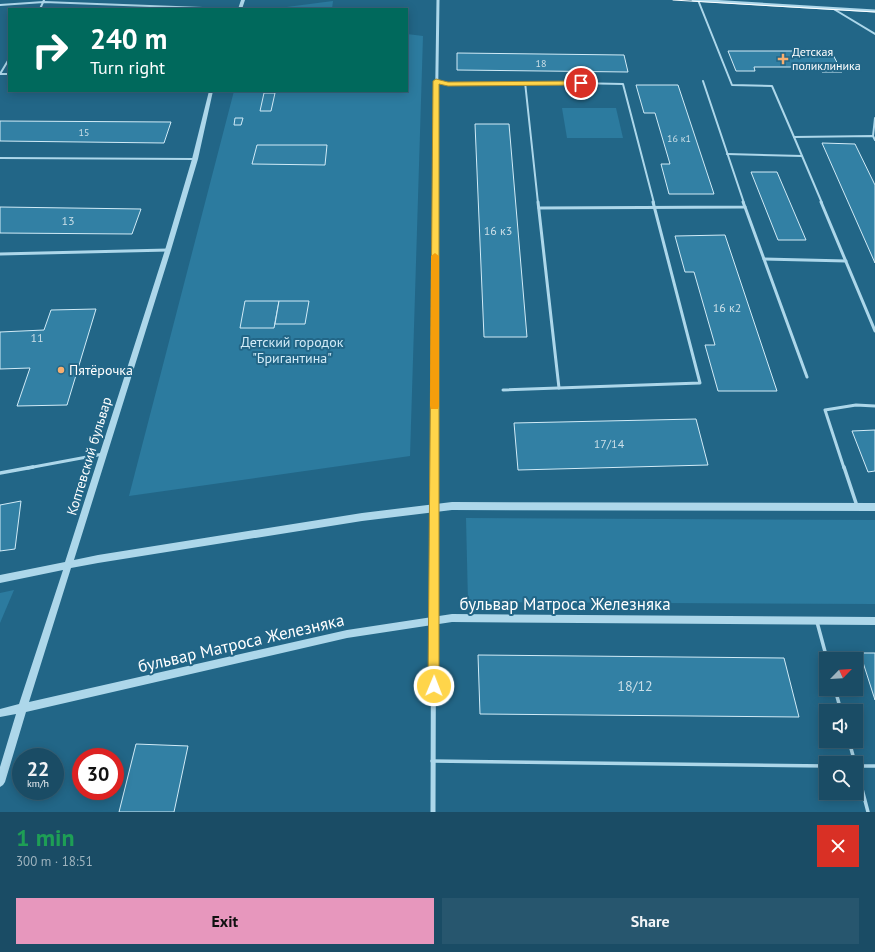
<!DOCTYPE html>
<html lang="en">
<head>
<meta charset="utf-8">
<style>
	:root { --surface:#1a4c65; --page:#27566e; --text:#f1f3f6; --muted:#9fb4bf; --line:#386379; --accent:#e797bd }
	body { margin:0; font-family:"PT Sans",sans-serif; background:var(--page); color:var(--text); height:100vh; display:flex; flex-direction:column; font-size:15px; white-space:nowrap }
	* { box-sizing:border-box; margin:0 }
	p { font-size:13px; color:var(--muted) }
	.icon { flex:none; width:22px; height:22px; fill:none; stroke:currentColor; stroke-width:2; stroke-linecap:round; stroke-linejoin:round }
	.map { position:relative; height:812px; overflow:hidden }
	.panel { display:flex; flex-direction:column; background:var(--surface); flex:1 }
	.panel>* { flex:none }
	.top-card { position:absolute; left:8px; top:8px; width:400px; height:84px; border-radius:0px; box-shadow:0 2px 10px #0003,0 0 0 1px var(--line); background:#00695c; color:#fff; overflow:hidden }
	.needle { width:26px; rotate:65deg }
	.controls { position:absolute; left:819px; top:652px; display:grid; gap:8px }
	.controls a { display:grid; place-items:center; width:44px; height:44px; border-radius:0px; background:var(--surface); box-shadow:0 2px 10px #0003,0 0 0 1px var(--line); font-size:20px }
	.speed { position:absolute; left:12px; top:748px; display:flex; gap:8px; font-size:20px; font-weight:700; text-align:center }
	.speed>* { display:grid; place-content:center; width:52px; height:52px; border-radius:50%; background:var(--surface); box-shadow:0 2px 10px #0003,0 0 0 1px var(--line); line-height:1 }
	.speed small { font-size:10px; font-weight:400 }
	.speed .limit { border:6px solid #d22; background:#fff; color:#111 }
	.pin { position:absolute; display:grid; place-items:center; width:34px; height:34px; color:#fff; margin:-17px; border:2px solid #fff; border-radius:50%; box-shadow:0 1px 4px #0007 }
	.me { position:absolute; width:44px; margin:-22px; rotate:1deg; stroke-linejoin:round; filter:drop-shadow(0 0 3px #0008) }
	.turn { display:flex; align-items:center; gap:14px; height:84px; padding:0 16px; font-size:18px }
	.turn .icon { width:52px; height:52px; stroke-width:2.5 }
	.turn b { display:block; font-size:28px; line-height:34px }
	.round { display:grid; place-items:center; flex:none; width:42px; height:42px; border-radius:0px; background:var(--page) }
	.head { display:flex; align-items:center; justify-content:space-between; height:68px; padding:0 16px }
	h1 { font-size:24px; font-weight:600; line-height:30px; color:#1e9e55 }
	.action { display:flex; gap:8px; margin-top:auto; padding:8px 16px }
	.action a { flex:1; height:46px; border-radius:0px; background:var(--accent); color:#111; font-size:16px; font-weight:600; line-height:46px; text-align:center }
	.action a+a { background:var(--page); color:var(--text) }
	.map>svg:first-child { display:block }
</style>
</head>
<body>
<div class="map">
<svg width="875" height="812" viewBox="0 0 875 812">
	<rect width="100%" height="100%" fill="#226687"/>
	<g fill="#2c7b9f">
		<path d="M333,1L332,9H271Z"/>
		<path d="M407,34L423,36L410,456L129,496L234,91H407Z"/>
		<path d="M562,108H616L623,138H567Z"/>
		<path d="M466,518L875,520V604L468,602Z"/>
		<path d="M14,590L0,623V593Z"/>
	</g>
	<g fill="#3280a4" stroke="#d1ebf7">
		<path d="M728,51H831L842,72H822L819,67H754L755,71H736Z"/>
		<path d="M457,53L624,55L628,72L457,70Z"/>
		<path d="M636,85H678L714,194H669L661,164H670L655,113H644Z"/>
		<path d="M264,93H275L271,111H260Z"/>
		<path d="M235,118H243L241,125H234Z"/>
		<path d="M0,121L171,122L164,143L0,141Z"/>
		<path d="M475,124H509L527,337H484Z"/>
		<path d="M822,143L855,144L875,185V263Z"/>
		<path d="M257,145H327L325,165L252,164Z"/>
		<path d="M751,172H777L806,240H778Z"/>
		<path d="M0,207L141,209L132,234L0,233Z"/>
		<path d="M725,235L777,391H718L705,345H715L694,272H685L675,236Z"/>
		<path d="M245,301H279L274,328H240Z"/>
		<path d="M279,301H309L305,324H275Z"/>
		<path d="M96,309L67,405L17,406L30,368L0,369V332L44,330L51,310Z"/>
		<path d="M696,419L708,465L518,470L514,423Z"/>
		<path d="M875,430V471L868,472L852,431Z"/>
		<path d="M21,501L15,549L0,551V505Z"/>
		<path d="M860,653H875V700Z"/>
		<path d="M478,655L784,658L799,717L480,714Z"/>
		<path d="M136,744L188,746L174,812H119Z"/>
	</g>
	<g fill="none" stroke-linecap="round" stroke-linejoin="round">
		<g stroke="#add7ea" stroke-width="2">
			<path d="M698,0L732,85L772,86L794,137"/>
			<path d="M0,5L44,2L229,9"/>
			<path d="M832,8L875,34"/>
			<path d="M40,9L44,0"/>
			<path d="M0,74L9,59"/>
			<path d="M0,74H9"/>
			<path d="M436,81L448,84L525,82L623,84L654,203"/>
			<path d="M703,81L744,203"/>
			<path d="M525,82L538,203"/>
			<path d="M873,136L875,118"/>
			<path d="M727,154L802,156"/>
			<path d="M0,158L195,159"/>
			<path d="M822,203L794,137L873,136L875,140"/>
		</g>
		<g stroke="#add7ea" stroke-width="3">
			<path d="M538,202L559,388"/>
			<path d="M821,202L875,331"/>
			<path d="M745,207L807,377"/>
			<path d="M539,208L745,207L743,202"/>
			<path d="M0,254L168,250"/>
			<path d="M764,259L846,261"/>
			<path d="M503,390L700,383L653,202"/>
			<path d="M28,468L103,454"/>
			<path d="M844,468L825,410L856,405L875,406"/>
		</g>
		<g stroke="#add7ea" stroke-width="3.5">
			<path d="M844,467L857,506"/>
			<path d="M0,473L33,467"/>
			<path d="M817,622L827,659"/>
			<path d="M835,689L841,711"/>
			<path d="M849,741L855,763"/>
			<path d="M432,761L826,766"/>
			<path d="M856,766L868,812"/>
			<path d="M856,766H875"/>
		</g>
		<g stroke="#add7ea" stroke-width="3">
			<path d="M693,0L875,11"/>
			<path d="M435,203L438,0"/>
		</g>
		<path stroke="#add7ea" stroke-width="3.5" d="M434,468L435,202"/>
		<path stroke="#add7ea" stroke-width="5" d="M433,812L434,467"/>
		<g fill="#add7ea" fill-rule="evenodd">
			<path d="M241,0H245L242,9H238Z"/>
			<path d="M209,91H213L198,159L171,250L74,560L98,555L362,513L452,502L875,503V511L452,510L362,521L98,563L71,568L29,702L347,630L452,614L875,617V625L452,622L347,638L26,712L5,782L3,785L0,787V767L16,714L0,717V709L19,704L63,570L0,583V575L65,562L165,250L192,159Z"/>
		</g>
		<path stroke="#fff" stroke-width="1" d="M673,0L875,12"/>
	</g>
	<path fill="#ffd54a" stroke="#a68a30" d="M436,79L448,82L581,81L584,83L581,85L448,86L439,84V686L438,690L434,692L429,690L428,686L433,81Z"/>
	<path fill="#f59e0b" d="M435,253L439,256V406L438,409H431L430,406L431,256Z"/>
	<g fill="#f6ae6f" stroke="#226687" stroke-width="1.5">
		<path d="M781 53h4v4h4v4h-4v4h-4v-4h-4v-4h4z"/>
		<circle cx="61" cy="370" r="4"/>
	</g>
	<g text-anchor="middle" stroke-width="4" stroke-linejoin="round" paint-order="stroke">
		<g font-size="10" fill="#ccdfe8">
			<text x="541" y="67">18</text>
			<text x="84" y="136">15</text>
			<text x="679" y="142">16 к1</text>
		</g>
		<g font-size="12" fill="#fff" stroke="#226687" text-anchor="start">
			<text x="792" y="56">Детская<tspan x="792" dy="14">поликлиника</tspan></text>
		</g>
		<g font-size="12" fill="#ccdfe8">
			<text x="68" y="225">13</text>
			<text x="498" y="235">16 к3</text>
			<text x="727" y="312">16 к2</text>
			<text x="37" y="342">11</text>
			<text x="609" y="448">17/14</text>
		</g>
		<g font-size="14" fill="#d1ebf7" stroke="#226687">
			<text x="292" y="347">Детский городок<tspan x="292" dy="16">"Бригантина"</tspan></text>
		</g>
		<g font-size="14" fill="#fff" stroke="#226687" text-anchor="start">
			<text x="69" y="375">Пятёрочка</text>
		</g>
		<g font-size="14" fill="#fff" stroke="#226687">
			<text transform="translate(89 456) rotate(-73)" y="5">Коптевский бульвар</text>
		</g>
		<g font-size="14" fill="#ccdfe8">
			<text x="635" y="691">18/12</text>
		</g>
		<g font-size="17" fill="#fff" stroke="#226687">
			<text x="565" y="610">бульвар Матроса Железняка</text>
			<text transform="translate(241 643) rotate(-13)" y="6">бульвар Матроса Железняка</text>
		</g>
	</g>
</svg>
<div class="controls">
<a><svg class="needle" viewBox="-14 -14 28 28"><path d="M0-13l5 13h-10z" fill="#e53935"/><path d="M0 13l5-13h-10z" fill="#9fb4bf"/></svg></a>
<a><svg class="icon" aria-label="sound" viewBox="0 0 24 24"><path d="M4 9h4l5-4v14l-5-4H4zM17 9q2 3 0 6"/></svg></a>
<a><svg class="icon" aria-label="search" viewBox="0 0 24 24"><circle cx="10" cy="10" r="6"/><path d="M15 15l6 6"/></svg></a>
</div>
<div class="speed"><div>22<small>km/h</small></div><div class="limit">30</div></div>
<div class="pin" style="left:581px;top:83px;background:#d93025"><svg class="icon" aria-label="arrive" viewBox="0 0 24 24"><path d="M6 21V4h12l-3 4 3 4H6"/></svg></div>
<svg class="me" style="left:434px;top:686px" viewBox="-20 -20 40 40"><circle r="17" fill="#ffd54a" stroke="#fff" stroke-width="3"/><path d="M0-11L8 9 0 5-8 9z" fill="#fff"/></svg>
<div class="top-card">
<div class="turn"><svg class="icon" aria-label="right" viewBox="0 0 24 24"><path d="M7 20v-9h11M14 6l5 5-5 5"/></svg><div><b>240 m</b>Turn right</div></div>
</div>
</div>
<section class="panel">
<div class="head"><div><h1>1 min</h1><p>300 m · 18:51</p></div><a class="round" style="background:#d93025;color:#fff"><svg class="icon" aria-label="close" viewBox="0 0 24 24"><path d="M6 6l12 12M18 6L6 18"/></svg></a></div>
<div class="action"><a>Exit</a><a>Share</a></div>
</section>
</body>
</html>
